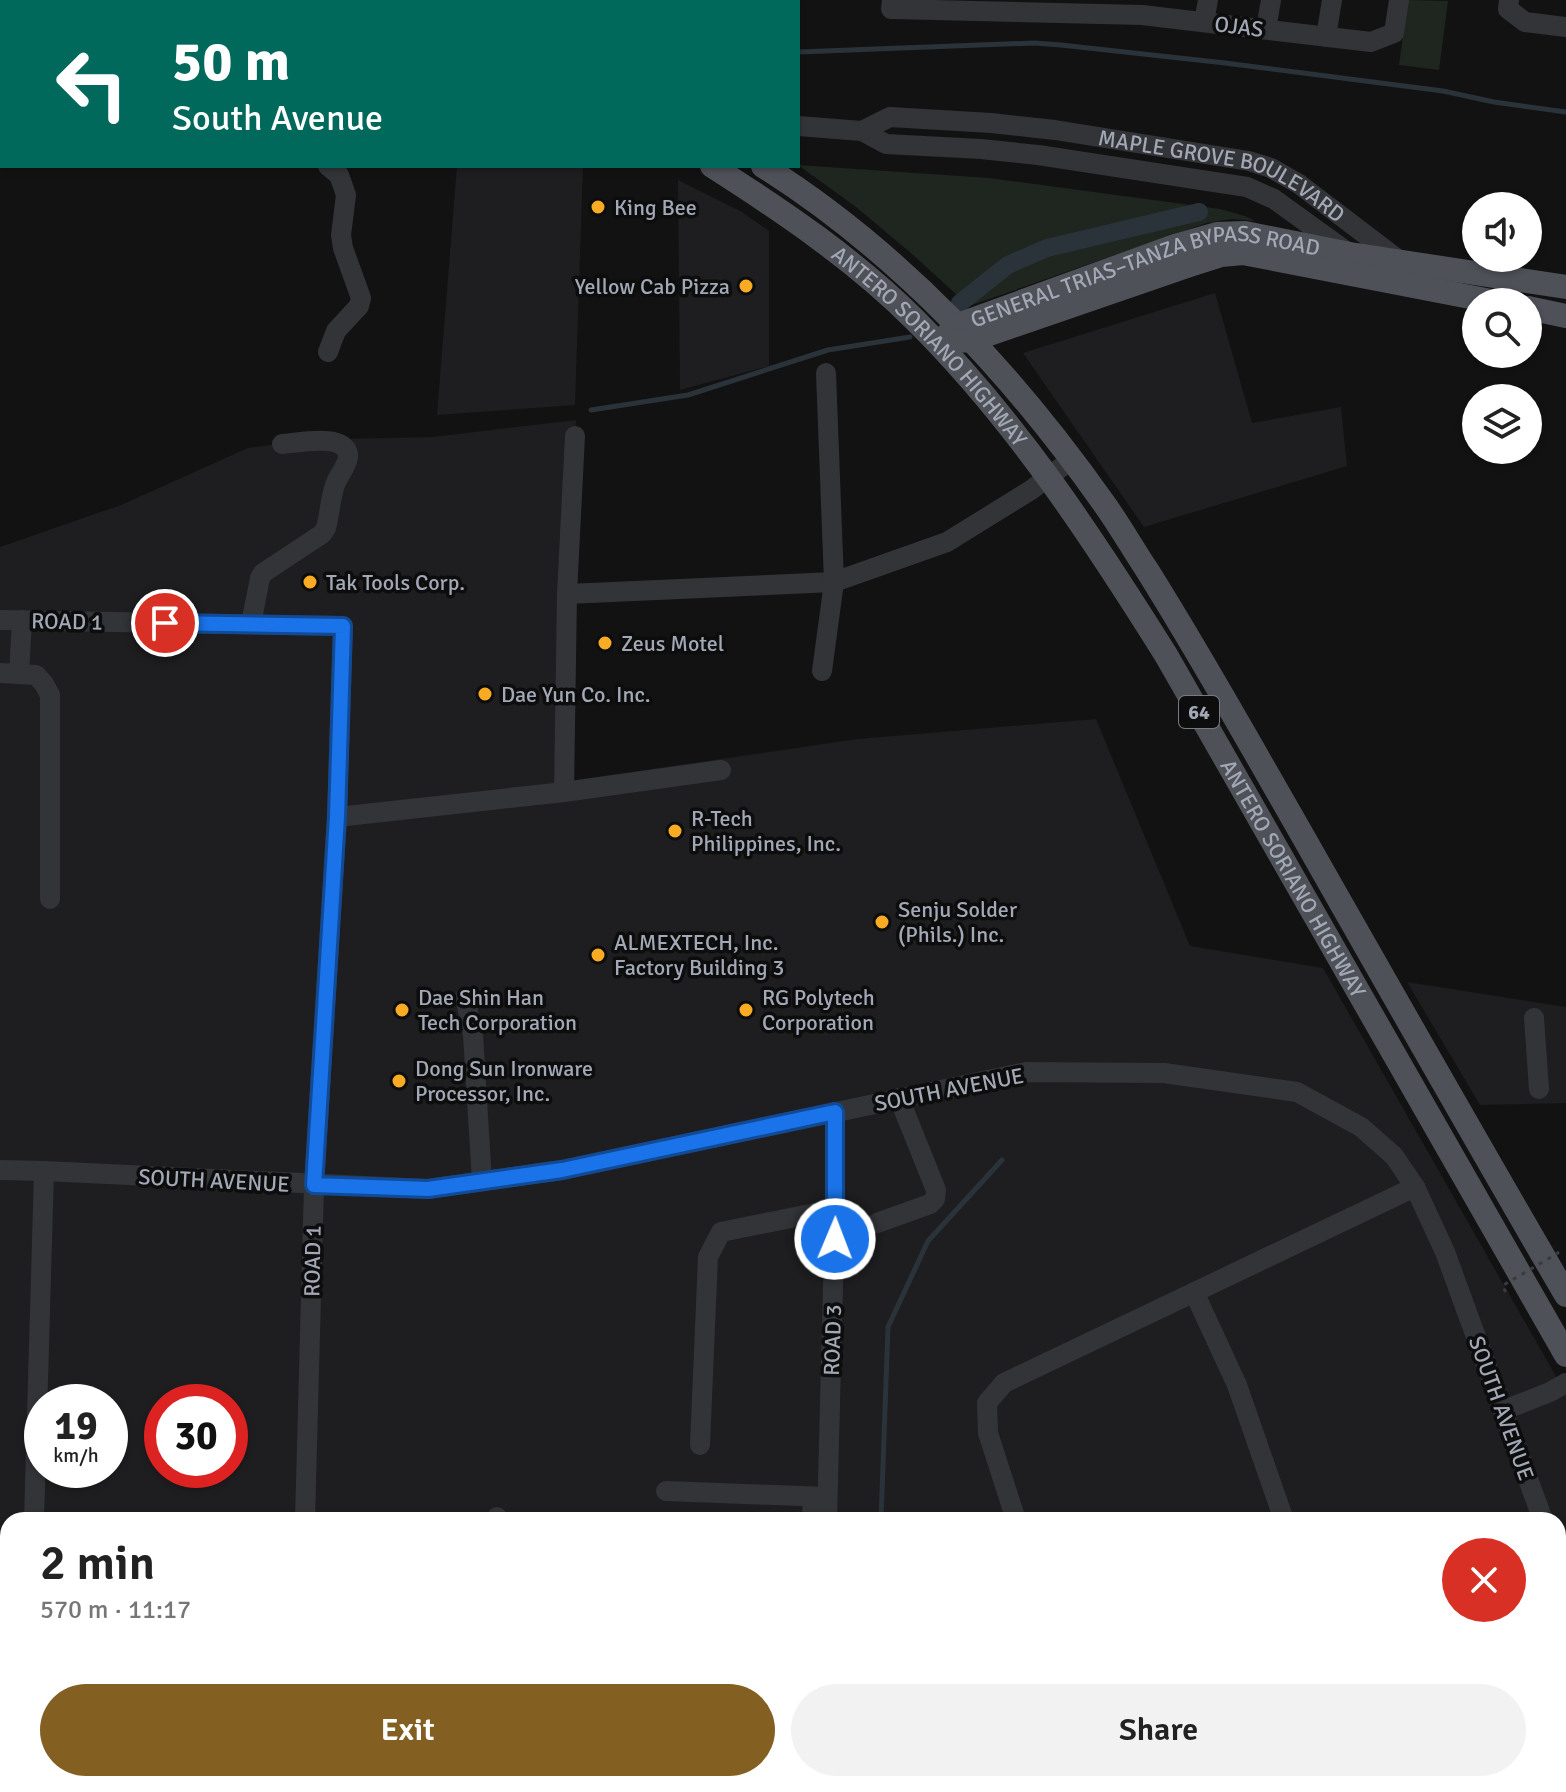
<!DOCTYPE html>
<html lang="en">
<head>
<meta charset="utf-8">
<style>
	:root { --surface:#fff; --page:#f2f2f2; --text:#222; --muted:#767676; --accent:#836022 }
	body { margin:0; font-family:Signika,sans-serif; background:var(--page); color:var(--text); height:100vh; display:flex; flex-direction:column; font-size:30px; white-space:nowrap }
	* { box-sizing:border-box; margin:0 }
	p { font-size:26px; color:var(--muted) }
	.icon { flex:none; width:44px; height:44px; fill:none; stroke:currentColor; stroke-width:2; stroke-linecap:round; stroke-linejoin:round }
	.map { position:relative; flex:1; overflow:hidden }
	.details { position:absolute; left:0px; top:1512px; width:1566px; height:280px; display:flex; flex-direction:column; background:var(--surface); border-radius:24px 24px 0 0; box-shadow:0 2px 6px #0004 }
	.details>* { flex:none }
	.hud { position:absolute; left:0px; top:0px; width:800px; height:168px; box-shadow:0 2px 6px #0004; background:#00695c; color:#fff; overflow:hidden }
	.tools { position:absolute; left:1462px; top:192px; display:grid; gap:16px }
	.tools a { display:grid; place-items:center; width:80px; height:80px; border-radius:50%; background:var(--surface); box-shadow:0 2px 6px #0004; font-size:40px }
	.speed { position:absolute; left:24px; top:1384px; display:flex; gap:16px; font-size:40px; font-weight:700; text-align:center }
	.speed>* { display:grid; place-content:center; width:104px; height:104px; border-radius:50%; background:var(--surface); box-shadow:0 2px 6px #0004; line-height:1 }
	.speed small { font-size:20px; font-weight:400 }
	.speed .limit { border:12px solid #d22; background:#fff; color:#111 }
	.pin { position:absolute; display:grid; place-items:center; width:68px; height:68px; color:#fff; margin:-34px; border:4px solid #fff; border-radius:50%; box-shadow:0 2px 8px #0007 }
	.me { position:absolute; width:88px; margin:-44px; rotate:1deg; stroke-linejoin:round; filter:drop-shadow(0 0 6px #0008) }
	.turn { display:flex; align-items:center; gap:28px; height:168px; padding:0 40px; font-size:36px }
	.turn .icon { width:104px; height:104px; stroke-width:2.5 }
	.turn b { display:block; font-size:56px; line-height:68px }
	.round { display:grid; place-items:center; flex:none; width:84px; height:84px; border-radius:42px; background:var(--page) }
	.headline { display:flex; align-items:center; justify-content:space-between; height:136px; padding:0 40px }
	h1 { font-size:48px; font-weight:600; line-height:60px }
	.action { display:flex; gap:16px; margin-top:auto; padding:16px 40px }
	.action a { flex:1; height:92px; border-radius:48px; background:var(--accent); color:#fff; font-size:32px; font-weight:600; line-height:92px; text-align:center }
	.action a+a { background:var(--page); color:var(--text) }
	.map>svg:first-child { display:block }
</style>
</head>
<body>
<div class="map">
<svg width="1566" height="1792" viewBox="0 0 1566 1792">
	<rect width="100%" height="100%" fill="#121213"/>
	<g fill="#1e1e20" fill-rule="evenodd">
		<path d="M457,166H583L575,405L437,415Z"/>
		<path d="M678,180L742,212L769,231V366L680,390Z"/>
		<path d="M1215,293L1252,423L1341,407L1347,466L1144,527L1023,353Z"/>
		<path d="M576,420L562,782L858,739L1096,719L1190,946L1323,968L1566,1394V1792H0V547L121,505L248,448L303,440L433,437ZM42,1402H110V1470H42ZM162,1402H230V1470H162ZM8,1520H1558V1784H8Z"/>
		<path d="M1407,982L1566,1007V1103L1480,1105Z"/>
	</g>
	<g fill="#1e261f">
		<path d="M1408,0L1448,1L1439,70L1399,65Z"/>
		<path d="M798,165L989,178L1220,209L1245,216L1255,221L1232,219L1207,223L969,306L912,254L856,207Z"/>
	</g>
	<g fill="none" stroke-linecap="round" stroke-linejoin="round">
		<g stroke="#2a3339" stroke-width="5">
			<path d="M798,52L1034,43L1061,45L1225,63L1443,91L1494,102L1566,112"/>
			<path d="M591,410L688,395L828,350L910,337"/>
			<path d="M881,1520L888,1327L928,1241L1002,1160"/>
			<path d="M871,1792V1784"/>
		</g>
		<path stroke="#2a3339" stroke-width="18" d="M960,303L1008,265L1047,248L1199,212"/>
		<g stroke="#323438" stroke-width="20">
			<path d="M892,0L891,9L1142,15L1371,42L1394,33L1399,0"/>
			<path d="M1509,0L1508,9L1525,22L1566,27"/>
			<path d="M221,2V0"/>
			<path d="M448,2V0"/>
			<path d="M618,2L619,0"/>
			<path d="M0,4L1,0"/>
			<path d="M1204,22L1208,0"/>
			<path d="M1266,29L1271,0"/>
			<path d="M1326,37L1332,0"/>
			<path d="M798,126L862,131L886,144L981,149L1038,155L1247,187L1274,199L1346,251"/>
			<path id="s1" d="M862,131L890,117L991,123L1055,130L1249,161L1271,168L1299,184L1400,261"/>
			<path d="M328,352L336,331L359,306L361,298L343,248L341,235L346,195L339,175L328,166"/>
			<path d="M567,594L834,582L947,542L1031,490L1071,460"/>
			<path d="M0,620L343,626L337,817L314,1185L305,1520"/>
			<path d="M251,624L260,578L263,573L322,534L326,528C330,514 330,499 335,485C338,475 347,467 348,457C349,432 298,443 282,444"/>
			<path d="M822,671L834,582L826,373"/>
			<path d="M0,673L36,675L44,684L50,695V899"/>
			<path d="M19,674L22,620"/>
			<path d="M564,792L567,594L575,436"/>
			<path d="M337,817L564,792L721,770"/>
			<path d="M465,997L473,1035L482,1181"/>
			<path d="M1534,1018L1539,1089"/>
			<path d="M0,1170L44,1171L428,1189L562,1170L1026,1072L1164,1073L1297,1092L1361,1127L1394,1156L1415,1187L1445,1252L1543,1520"/>
			<path d="M877,1223L930,1204L935,1199L936,1190L899,1098"/>
			<path d="M1194,1292L1237,1385L1284,1520"/>
			<path d="M1504,1410L1550,1392L1566,1383"/>
			<path d="M700,1445L708,1257L721,1232L835,1209"/>
			<path d="M666,1491L827,1497"/>
			<path d="M34,1520L44,1171"/>
			<path d="M497,1520V1517"/>
			<path d="M812,1520L813,1497"/>
			<path d="M827,1520L835,1209V1112"/>
			<path d="M1016,1520L988,1433L987,1403L1004,1383L1415,1187"/>
			<path d="M1558,1572L1566,1607"/>
			<path d="M0,1723L8,1724"/>
			<path d="M27,1792V1784"/>
			<path d="M294,1792V1784"/>
			<path d="M490,1792L491,1784"/>
			<path d="M633,1792L634,1784"/>
			<path d="M803,1792V1784"/>
			<path d="M819,1792V1784"/>
			<path d="M1036,1792L1037,1784"/>
			<path d="M1058,1792L1060,1784"/>
			<path d="M1288,1792L1289,1784"/>
		</g>
		<g stroke="#4e5158" stroke-width="24">
			<path d="M381,0L386,2"/>
			<path id="s2" d="M712,166C784,212 855,260 915,320C1015,419 1092,537 1166,655L1566,1355"/>
			<path d="M763,166C901,253 1012,373 1105,505C1120,526 1133,549 1147,570C1201,656 1250,744 1300,831C1388,986 1476,1141 1566,1295"/>
			<path d="M1528,308L1566,316"/>
			<path id="s3" d="M948,334L958,325L1175,246L1217,234L1245,233L1350,254L1566,287"/>
			<path d="M957,341L972,340L1190,265L1221,255L1243,253L1496,302"/>
		</g>
		<path stroke="#383b3f" stroke-width="3" stroke-dasharray="4 6" stroke-linecap="butt" d="M1506,1292L1502,1286L1558,1253L1554,1246"/>
	</g>
	<g fill="none" stroke-linecap="round" stroke-linejoin="round">
		<defs>
			<path id="route" d="M165,623L343,626L337,817L314,1185L428,1189L562,1170L835,1112V1239"/>
		</defs>
		<use href="#route" stroke="#114b97" stroke-width="20"/>
		<use href="#route" stroke="#1a73e8" stroke-width="14"/>
	</g>
	<g fill="#f9ac23" stroke="#0d0d0e" stroke-width="3">
		<circle cx="598" cy="207" r="8"/>
		<circle cx="746" cy="286" r="8"/>
		<circle cx="310" cy="582" r="8"/>
		<circle cx="605" cy="643" r="8"/>
		<circle cx="485" cy="694" r="8"/>
		<circle cx="675" cy="831" r="8"/>
		<circle cx="882" cy="922" r="8"/>
		<circle cx="598" cy="955" r="8"/>
		<circle cx="402" cy="1010" r="8"/>
		<circle cx="746" cy="1010" r="8"/>
		<circle cx="399" cy="1081" r="8"/>
	</g>
	<g text-anchor="middle" stroke-width="7" stroke-linejoin="round" paint-order="stroke">
		<rect fill="#0d0d0e" stroke="#757a83" stroke-width="2" x="1179" y="696" width="40" height="32" rx="6"/>
		<g font-size="20" font-weight="bold" fill="#a2a8b5">
			<text x="1199" y="719">64</text>
		</g>
		<g font-size="22" fill="#a2a8b5" stroke="#0d0d0e">
			<text transform="translate(1239 26) rotate(7)" y="8">OJAS</text>
			<text dy="8" stroke="none"><textPath href="#s1" startOffset="372">MAPLE GROVE BOULEVARD</textPath></text>
			<text dy="8" stroke="none"><textPath href="#s3" startOffset="210">GENERAL TRIAS–TANZA BYPASS ROAD</textPath></text>
			<text dy="8" stroke="none"><textPath href="#s2" startOffset="284">ANTERO SORIANO HIGHWAY</textPath></text>
			<text transform="translate(67 621) rotate(1)" y="8">ROAD 1</text>
			<text dy="8" stroke="none"><textPath href="#s2" startOffset="932">ANTERO SORIANO HIGHWAY</textPath></text>
			<text transform="translate(949 1089) rotate(-11)" y="8">SOUTH AVENUE</text>
			<text transform="translate(214 1180) rotate(3)" y="8">SOUTH AVENUE</text>
			<text transform="translate(312 1261) rotate(-89)" y="8">ROAD 1</text>
			<text transform="translate(832 1340) rotate(-88)" y="8">ROAD 3</text>
			<text transform="translate(1502 1408) rotate(70)" y="8">SOUTH AVENUE</text>
		</g>
		<g font-size="22" fill="#a2a8b5" stroke="#0d0d0e" text-anchor="start">
			<text x="614" y="215">King Bee</text>
			<text x="730" y="294" text-anchor="end">Yellow Cab Pizza</text>
			<text x="326" y="590">Tak Tools Corp.</text>
			<text x="621" y="651">Zeus Motel</text>
			<text x="501" y="702">Dae Yun Co. Inc.</text>
			<text x="691" y="826">R-Tech<tspan x="691" dy="25">Philippines, Inc.</tspan></text>
			<text x="898" y="917">Senju Solder<tspan x="898" dy="25">(Phils.) Inc.</tspan></text>
			<text x="614" y="950">ALMEXTECH, Inc.<tspan x="614" dy="25">Factory Building 3</tspan></text>
			<text x="418" y="1005">Dae Shin Han<tspan x="418" dy="25">Tech Corporation</tspan></text>
			<text x="762" y="1005">RG Polytech<tspan x="762" dy="25">Corporation</tspan></text>
			<text x="415" y="1076">Dong Sun Ironware<tspan x="415" dy="25">Processor, Inc.</tspan></text>
		</g>
	</g>
</svg>
<div class="tools">
<a><svg class="icon" aria-label="sound" viewBox="0 0 24 24"><path d="M4 9h4l5-4v14l-5-4H4zM17 9q2 3 0 6"/></svg></a>
<a><svg class="icon" aria-label="search" viewBox="0 0 24 24"><circle cx="10" cy="10" r="6"/><path d="M15 15l6 6"/></svg></a>
<a><svg class="icon" aria-label="layers" viewBox="0 0 24 24"><path d="M12 4l9 5-9 5-9-5zM3 14l9 5 9-5"/></svg></a>
</div>
<div class="speed"><div>19<small>km/h</small></div><div class="limit">30</div></div>
<div class="pin" style="left:165px;top:623px;background:#d93025"><svg class="icon" aria-label="arrive" viewBox="0 0 24 24"><path d="M6 21V4h12l-3 4 3 4H6"/></svg></div>
<svg class="me" style="left:835px;top:1239px" viewBox="-20 -20 40 40"><circle r="17" fill="#1a73e8" stroke="#fff" stroke-width="3"/><path d="M0-11L8 9 0 5-8 9z" fill="#fff"/></svg>
<div class="hud">
<div class="turn"><svg class="icon" aria-label="left" viewBox="0 0 24 24"><path d="M17 20v-9H6M10 6l-5 5 5 5"/></svg><div><b>50 m</b>South Avenue</div></div>
</div>
<section class="details">
<div class="headline"><div><h1>2 min</h1><p>570 m · 11:17</p></div><a class="round" style="background:#d93025;color:#fff"><svg class="icon" aria-label="close" viewBox="0 0 24 24"><path d="M6 6l12 12M18 6L6 18"/></svg></a></div>
<div class="action"><a>Exit</a><a>Share</a></div>
</section>
</div>
</body>
</html>
